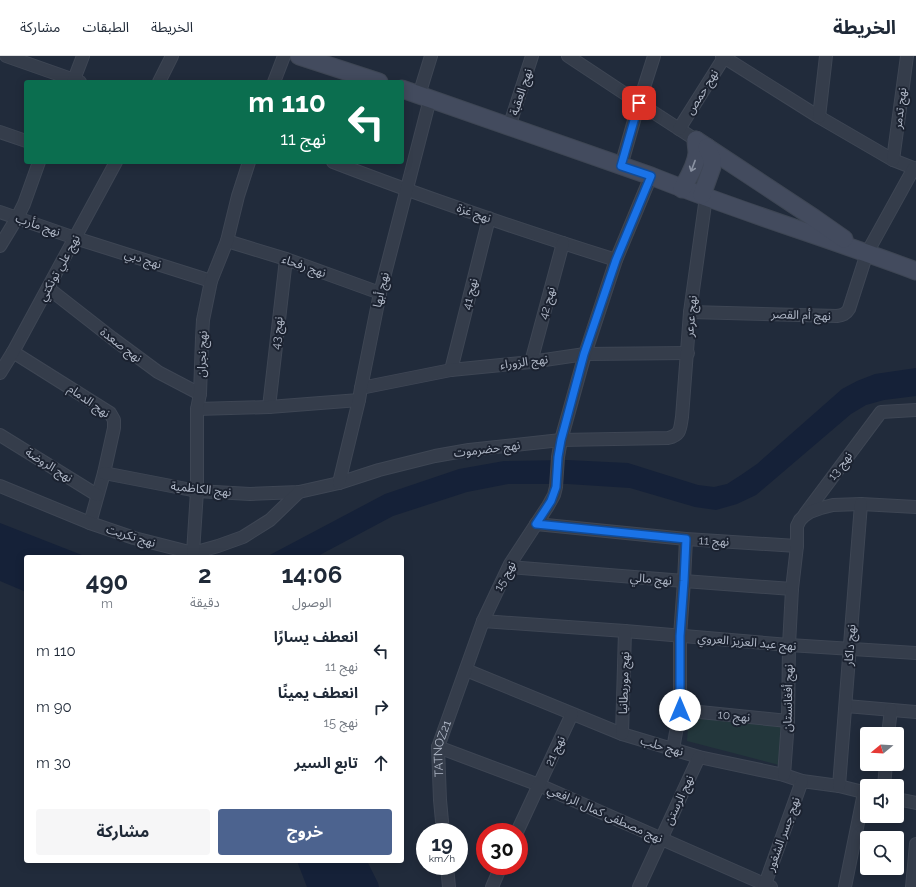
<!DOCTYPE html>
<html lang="ar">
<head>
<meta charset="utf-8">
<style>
	:root { --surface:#fff; --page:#f6f6f7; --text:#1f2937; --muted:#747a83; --line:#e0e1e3; --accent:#4c638f }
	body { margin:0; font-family:Raleway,"Noto Sans Arabic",sans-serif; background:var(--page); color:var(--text); direction:rtl; height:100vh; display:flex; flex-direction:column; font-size:15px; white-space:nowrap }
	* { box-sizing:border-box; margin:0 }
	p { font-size:13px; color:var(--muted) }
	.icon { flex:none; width:22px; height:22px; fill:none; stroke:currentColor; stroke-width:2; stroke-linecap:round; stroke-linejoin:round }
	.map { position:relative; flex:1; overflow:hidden; direction:ltr }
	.details { position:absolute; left:24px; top:499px; width:380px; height:308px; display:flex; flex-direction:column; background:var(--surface); border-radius:4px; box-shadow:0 2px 10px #0003; direction:rtl }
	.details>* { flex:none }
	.banner { position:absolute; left:24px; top:24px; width:380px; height:84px; border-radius:4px; box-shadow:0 2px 10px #0003; direction:rtl; background:#0b6e4f; color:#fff; overflow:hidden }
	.needle { width:26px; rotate:252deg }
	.tools { position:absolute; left:860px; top:671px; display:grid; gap:8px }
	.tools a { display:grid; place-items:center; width:44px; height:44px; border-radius:4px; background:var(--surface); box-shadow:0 2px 10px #0003; font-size:20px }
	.speed { position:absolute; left:416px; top:767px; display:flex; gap:8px; font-size:20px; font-weight:700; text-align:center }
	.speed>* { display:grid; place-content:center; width:52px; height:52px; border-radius:50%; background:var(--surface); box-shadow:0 2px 10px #0003; line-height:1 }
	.speed small { font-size:10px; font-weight:400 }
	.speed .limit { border:6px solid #d22; background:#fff; color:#111 }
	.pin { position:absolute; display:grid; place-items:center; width:34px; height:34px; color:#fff; margin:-17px; border-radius:8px; box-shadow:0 2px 6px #0006 }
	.me { position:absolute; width:44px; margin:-22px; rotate:0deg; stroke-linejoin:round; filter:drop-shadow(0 0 3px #0008) }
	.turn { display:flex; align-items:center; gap:14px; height:84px; padding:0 12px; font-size:18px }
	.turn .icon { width:52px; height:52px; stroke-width:2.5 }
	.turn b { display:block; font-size:28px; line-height:34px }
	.eta { display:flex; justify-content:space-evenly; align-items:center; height:68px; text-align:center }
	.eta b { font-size:24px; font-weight:700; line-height:28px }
	.action { display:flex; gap:8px; margin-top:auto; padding:8px 12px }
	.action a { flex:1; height:46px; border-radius:4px; background:var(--accent); color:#fff; font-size:16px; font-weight:700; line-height:46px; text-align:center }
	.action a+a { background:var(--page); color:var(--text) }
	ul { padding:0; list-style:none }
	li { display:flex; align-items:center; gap:12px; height:56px; padding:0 12px }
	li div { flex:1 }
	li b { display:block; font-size:15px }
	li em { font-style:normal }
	header { display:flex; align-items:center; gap:24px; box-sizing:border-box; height:56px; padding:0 20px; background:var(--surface); border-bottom:1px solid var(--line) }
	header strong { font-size:19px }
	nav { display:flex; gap:22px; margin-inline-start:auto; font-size:14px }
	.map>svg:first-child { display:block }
</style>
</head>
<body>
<header>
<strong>الخريطة</strong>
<nav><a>الخريطة</a><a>الطبقات</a><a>مشاركة</a></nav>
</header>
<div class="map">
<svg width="916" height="831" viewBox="0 0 916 831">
	<rect width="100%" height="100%" fill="#212b3b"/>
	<path fill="#23373c" d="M689,659L783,667L779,709L687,685Z"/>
	<g fill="#152138">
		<path d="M916,312V340L884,344L866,349L851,358L756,439L737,448L716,454L695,451L630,432L568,428H508L467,436L393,460L316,501H266L385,438L459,413L504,405L567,404L628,407L698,429L714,431L727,428L741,419L757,408L842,333L857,325L875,318Z"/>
		<path d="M0,467L87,501H26V536L0,525Z"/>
		<path d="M297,805H367L378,827L379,831H307Z"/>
	</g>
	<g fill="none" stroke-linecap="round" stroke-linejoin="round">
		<defs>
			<g id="street">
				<path d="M6,0L80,26"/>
				<path d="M568,0L639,47L696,84"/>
				<path d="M722,0L819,61L893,104L916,113"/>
				<path d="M73,26L83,0"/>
				<path d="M159,26L172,0"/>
				<path d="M274,26L284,0"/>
				<path d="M419,39L431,0"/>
				<path d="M819,61L826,0"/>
				<path d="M509,71L532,0"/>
				<path d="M679,73L725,0"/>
				<path d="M0,76L26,85"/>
				<path d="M893,104L907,0"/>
				<path d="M333,106C426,142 521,174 616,204"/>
				<path d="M621,110L639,47L654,0"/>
				<path d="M0,156L75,182L211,225"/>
				<path d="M227,185L286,203L380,237"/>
				<path d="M0,190L17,162L24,148L39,106"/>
				<path d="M48,232L112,282L158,316L200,338"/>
				<path d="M690,256L837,260C843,259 846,258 849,253L867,197L914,112"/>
				<path d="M13,296L110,357L114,364V372L104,417L90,467"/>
				<path d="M531,306L563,187"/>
				<path d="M451,314L489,162"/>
				<path d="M0,317L13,296L116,106"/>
				<path d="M361,332L451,314L531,306L585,298L688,297"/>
				<path d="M269,351L286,203"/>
				<path d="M197,353L269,351L359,344"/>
				<path d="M0,379L97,439"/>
				<path d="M104,417L197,435L250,438L299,436L339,427L379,414L435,400L469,394L561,384L668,382C681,379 680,373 682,361L690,256L706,141"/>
				<path d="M339,427L359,344L361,332L380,237L430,43"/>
				<path d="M0,430L90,467L134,482L193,497L218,490L243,481L270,464L299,436"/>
				<path d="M805,458L881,356L916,354"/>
				<path d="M536,468L686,483L797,490"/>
				<path d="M193,497L197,435V353L200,338L202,282L203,264L211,225L227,185L238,140L249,106"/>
				<path d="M509,511L684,525L792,533"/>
				<path d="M483,565L625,575L789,589L916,597"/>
				<path d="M466,614L622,678L699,701L784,719L802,725L839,730L867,737"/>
				<path d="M846,650L916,656"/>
				<path d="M680,654L788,665"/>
				<path d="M622,678L625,575"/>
				<path d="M888,678L891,654"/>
				<path d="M438,691L539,729L771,831"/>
				<path d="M673,693L680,654V580L684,525L686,483"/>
				<path d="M784,719L788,665L789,589L792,533L797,490V470L800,464L804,460L810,456L821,452L833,449L861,448L916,451"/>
				<path d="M839,730L861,448"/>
				<path d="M884,730L886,708"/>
				<path d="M897,743L916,747"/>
				<path id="s1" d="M443,776L440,744L438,691L483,565L510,508L548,450L554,439L556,431L558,401L561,384L585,298L616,204L651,120"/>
				<path d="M517,776L572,658"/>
				<path d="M447,810L449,831"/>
				<path d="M492,831L501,810"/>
				<path d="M639,831L699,701"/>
				<path d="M764,831L802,725"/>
				<path d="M845,831L864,737"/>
				<path d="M912,831L916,788"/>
			</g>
			<g id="secondary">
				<path d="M299,0L379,26"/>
				<path d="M402,33L651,120C738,155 828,182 916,215"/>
				<path d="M696,84L814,162L844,183"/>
				<path d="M682,133C688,122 696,110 697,97C697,93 696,89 696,84"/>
				<path d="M702,139L712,111V103L707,91"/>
			</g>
		</defs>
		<use href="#street" stroke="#3e4654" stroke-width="14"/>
		<use href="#secondary" stroke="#3e4654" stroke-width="19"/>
		<use href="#street" stroke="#353d4b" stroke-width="12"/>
		<use href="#secondary" stroke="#434b5e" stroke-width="17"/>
	</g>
	<defs><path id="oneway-shaft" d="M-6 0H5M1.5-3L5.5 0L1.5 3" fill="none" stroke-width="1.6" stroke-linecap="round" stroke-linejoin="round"/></defs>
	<use stroke="#8a92a2" href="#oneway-shaft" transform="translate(693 110) rotate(111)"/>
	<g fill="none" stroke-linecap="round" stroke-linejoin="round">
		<defs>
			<path id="route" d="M639,47L621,110L651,120L616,204L584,298L561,384L558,401L556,431L551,445L536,468L686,483L684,525L680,580V654"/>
		</defs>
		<use href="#route" stroke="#114b97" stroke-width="10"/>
		<use href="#route" stroke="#1a73e8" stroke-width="7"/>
	</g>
	<g text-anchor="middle" stroke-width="4" stroke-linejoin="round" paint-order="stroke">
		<g font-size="12" fill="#b0b8c7" stroke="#1b2230">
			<text transform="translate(521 36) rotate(-72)" y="4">نهج العقبة</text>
			<text transform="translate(702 36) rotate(-58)" y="4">نهج حمص</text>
			<text transform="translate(900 52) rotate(-83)" y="4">نهج تدمر</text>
			<text transform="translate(474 157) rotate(19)" y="4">نهج غزة</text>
			<text transform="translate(38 169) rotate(19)" y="4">نهج مأرب</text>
			<text transform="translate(143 203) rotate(18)" y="4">نهج دبي</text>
			<text transform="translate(304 210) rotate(19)" y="4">نهج رفحاء</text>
			<text transform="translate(59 212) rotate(-61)" y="4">نهج علي تونكتي</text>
			<text transform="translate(381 234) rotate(-77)" y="4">نهج أبها</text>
			<text transform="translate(470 238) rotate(-76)" y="4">نهج 41</text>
			<text transform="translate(547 247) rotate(-75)" y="4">نهج 42</text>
			<text transform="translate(801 259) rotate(2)" y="4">نهج أم القصر</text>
			<text transform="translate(691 260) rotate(-85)" y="4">نهج عرعر</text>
			<text transform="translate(277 277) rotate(-84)" y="4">نهج 43</text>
			<text transform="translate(121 289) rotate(37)" y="4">نهج صعدة</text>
			<text transform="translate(202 298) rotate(-88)" y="4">نهج نجران</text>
			<text transform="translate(524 306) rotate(-7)" y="4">نهج الزوراء</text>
			<text transform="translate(89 345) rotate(35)" y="4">نهج الدمام</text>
			<text transform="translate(487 393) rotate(-7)" y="4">نهج حضرموت</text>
			<text transform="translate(49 409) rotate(32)" y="4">نهج الروضة</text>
			<text transform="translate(840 410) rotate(-53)" y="4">نهج 13</text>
			<text transform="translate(201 433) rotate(6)" y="4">نهج الكاظمية</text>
			<text transform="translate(131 480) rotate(17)" y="4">نهج تكريت</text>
			<text transform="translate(714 485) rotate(3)" y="4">نهج 11</text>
			<text transform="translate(505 520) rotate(-62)" y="4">نهج 15</text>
			<text transform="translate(651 523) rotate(5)" y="4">نهج مالي</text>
			<text transform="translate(747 586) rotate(5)" y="4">نهج عبد العزيز العروي</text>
			<text transform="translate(850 589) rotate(-86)" y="4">نهج داكار</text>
			<text transform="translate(624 627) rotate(-88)" y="4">نهج موريطانيا</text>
			<text transform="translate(788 642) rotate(-89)" y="4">نهج أفغانستان</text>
			<text transform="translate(734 660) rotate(6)" y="4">نهج 10</text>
			<text transform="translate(662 690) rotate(16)" y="4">نهج حلب</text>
			<text dy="4" stroke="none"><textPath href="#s1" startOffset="84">TATNOZ21</textPath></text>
			<text transform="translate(555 695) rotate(-65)" y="4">نهج 21</text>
			<text transform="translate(679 744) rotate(-65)" y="4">نهج الرستن</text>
			<text transform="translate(605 758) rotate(24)" y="4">نهج مصطفى كمال الرافعي</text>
			<text transform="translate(783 778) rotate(-70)" y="4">نهج جسر الشغور</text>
		</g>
	</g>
</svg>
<div class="tools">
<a><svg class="needle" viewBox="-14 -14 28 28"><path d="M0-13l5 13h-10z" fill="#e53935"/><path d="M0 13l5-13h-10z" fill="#747a83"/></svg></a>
<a><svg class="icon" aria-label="sound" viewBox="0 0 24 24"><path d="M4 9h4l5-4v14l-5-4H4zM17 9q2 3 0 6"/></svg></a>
<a><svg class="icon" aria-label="search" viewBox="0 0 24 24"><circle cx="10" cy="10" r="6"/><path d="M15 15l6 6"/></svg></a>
</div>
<div class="speed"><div>19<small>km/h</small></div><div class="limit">30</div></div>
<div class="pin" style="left:639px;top:47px;background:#d93025"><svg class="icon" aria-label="arrive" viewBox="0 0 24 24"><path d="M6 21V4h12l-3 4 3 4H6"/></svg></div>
<svg class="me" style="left:680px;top:654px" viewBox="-20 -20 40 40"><circle r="19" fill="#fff"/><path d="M0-13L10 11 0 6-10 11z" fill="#1a73e8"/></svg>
<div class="banner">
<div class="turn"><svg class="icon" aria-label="left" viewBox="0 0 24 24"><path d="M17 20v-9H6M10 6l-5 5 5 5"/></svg><div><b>110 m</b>نهج 11</div></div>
</div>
<section class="details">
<div class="eta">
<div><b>14:06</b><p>الوصول</p></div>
<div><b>2</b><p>دقيقة</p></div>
<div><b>490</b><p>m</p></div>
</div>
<ul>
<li><svg class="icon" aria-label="left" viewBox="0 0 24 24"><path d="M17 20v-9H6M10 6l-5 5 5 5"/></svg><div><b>انعطف يسارًا</b><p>نهج 11</p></div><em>110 m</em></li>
<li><svg class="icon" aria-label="right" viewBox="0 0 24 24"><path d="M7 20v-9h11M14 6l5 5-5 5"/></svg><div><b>انعطف يمينًا</b><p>نهج 15</p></div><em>90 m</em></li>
<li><svg class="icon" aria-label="ahead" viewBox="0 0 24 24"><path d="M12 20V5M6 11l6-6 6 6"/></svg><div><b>تابع السير</b></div><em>30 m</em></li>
</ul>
<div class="action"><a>خروج</a><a>مشاركة</a></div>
</section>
</div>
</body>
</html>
